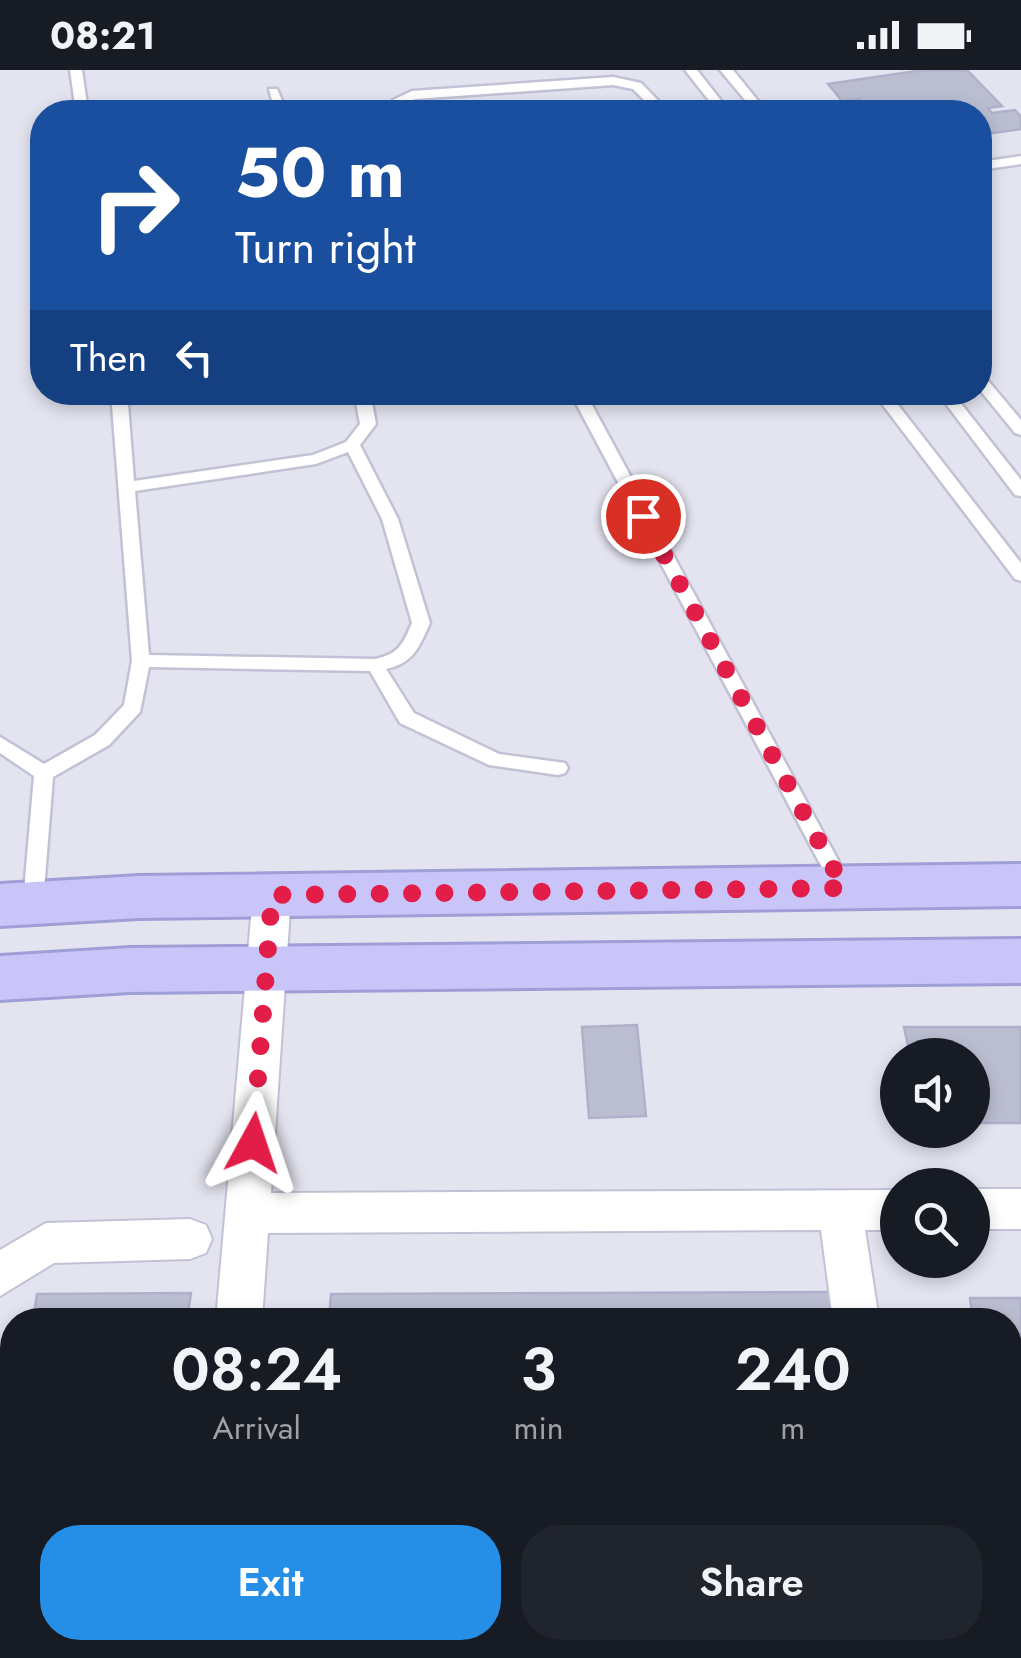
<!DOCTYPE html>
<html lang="en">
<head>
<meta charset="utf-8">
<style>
	:root { --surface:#171b24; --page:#20242c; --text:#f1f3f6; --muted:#9ea1a6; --accent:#258fe7 }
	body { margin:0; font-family:Jost,sans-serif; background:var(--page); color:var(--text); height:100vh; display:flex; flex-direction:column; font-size:38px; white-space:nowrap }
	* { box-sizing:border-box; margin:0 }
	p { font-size:32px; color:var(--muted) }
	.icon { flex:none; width:55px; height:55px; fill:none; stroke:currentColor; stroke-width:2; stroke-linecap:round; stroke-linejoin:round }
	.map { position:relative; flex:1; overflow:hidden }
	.drawer { position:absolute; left:0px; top:1238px; width:1022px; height:352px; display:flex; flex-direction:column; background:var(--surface); border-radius:40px 40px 0 0; box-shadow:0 5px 15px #0003 }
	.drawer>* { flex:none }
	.hud { position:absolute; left:30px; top:30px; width:962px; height:305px; border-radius:40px; box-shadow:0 5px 15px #0003; background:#1a4fa0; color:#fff; overflow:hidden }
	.controls { position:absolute; left:880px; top:968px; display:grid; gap:20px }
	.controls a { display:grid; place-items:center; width:110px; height:110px; border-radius:50%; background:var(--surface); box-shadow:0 5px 15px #0003; font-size:50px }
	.pin { position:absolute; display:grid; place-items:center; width:85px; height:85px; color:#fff; margin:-42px; border:5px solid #fff; border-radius:50%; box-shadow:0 2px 10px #0007 }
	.me { position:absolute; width:110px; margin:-55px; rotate:5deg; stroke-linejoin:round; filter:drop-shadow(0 0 8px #0008) }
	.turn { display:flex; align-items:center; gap:35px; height:210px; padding:0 40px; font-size:45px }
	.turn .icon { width:130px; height:130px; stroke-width:2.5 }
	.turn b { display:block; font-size:70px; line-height:85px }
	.then { display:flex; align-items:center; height:95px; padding:0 40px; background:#0003; gap:20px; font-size:38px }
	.eta { display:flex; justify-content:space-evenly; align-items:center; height:170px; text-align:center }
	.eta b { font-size:60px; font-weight:600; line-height:70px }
	.button { display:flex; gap:20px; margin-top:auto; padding:20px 40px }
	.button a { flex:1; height:115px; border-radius:40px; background:var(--accent); color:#fff; font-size:40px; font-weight:600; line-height:115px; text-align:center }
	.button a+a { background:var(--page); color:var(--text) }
	.status { display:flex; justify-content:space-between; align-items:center; height:70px; padding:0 50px; background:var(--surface); direction:ltr }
	.status svg { height:28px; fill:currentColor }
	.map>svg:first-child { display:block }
</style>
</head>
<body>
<div class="status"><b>08:21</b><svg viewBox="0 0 49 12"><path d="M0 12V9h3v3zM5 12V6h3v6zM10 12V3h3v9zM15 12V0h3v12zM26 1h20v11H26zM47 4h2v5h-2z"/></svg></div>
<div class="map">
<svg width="1021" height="1588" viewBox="0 0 1021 1588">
	<rect width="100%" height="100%" fill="#e4e4f0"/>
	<g fill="#bbbdd1" stroke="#afb1cb" stroke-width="2.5">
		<path d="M967,0L1002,36L988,38L992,43L1015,40L1021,47V59L980,65V42H865L860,29L842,31L828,14L923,0Z"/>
		<path d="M637,955L646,1046L589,1048L582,957Z"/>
		<path d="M904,957H1021V1053H972V985H910Z"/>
		<path d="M836,1222L840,1250H329L331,1224Z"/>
		<path d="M191,1223L187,1250H33L37,1224Z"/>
		<path d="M970,1228H1021V1385H1010V1250H973Z"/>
		<path d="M12,1361V1578H148L147,1588H0V1430Z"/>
	</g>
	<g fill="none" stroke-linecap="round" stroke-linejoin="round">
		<defs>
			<g id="service">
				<path d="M70,0H82L88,42H76Z"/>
				<path d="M685,0H697L730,42H718Z"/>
				<path d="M720,0H733L767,42H755Z"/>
				<path d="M613,7L641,13L669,42H656L633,19L613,15L415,29L403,35L401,42H389L393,30L412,21Z"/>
				<path d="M269,19H277L287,42H275Z"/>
				<path d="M1021,86V94L980,100V92Z"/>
				<path d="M980,305L985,307L1021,350V365L1015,363L980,320Z"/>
				<path d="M111,322H127L134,411L313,385L346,372L360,354L354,322H370L376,354L360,375L398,449L430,553C419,577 414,593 386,599L414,643L499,684L565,693L568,698L565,703L558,705L489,695L400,653L370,601L149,597L140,642L109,675L53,707L43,833L40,839H26L23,833L34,706L0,683V667L44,694L95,665L124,635L132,591ZM348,382L382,449L412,553C403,574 399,584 375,589L149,585L135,421L316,394Z"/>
				<path d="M570,322H585L853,818L850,824H836Z"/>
				<path d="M873,322H888L1021,493V511L1015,509Z"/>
				<path d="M937,322H952L1021,410V426L1015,425Z"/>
			</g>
			<g id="minor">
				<path d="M272,810L285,815L291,825L271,1123L898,1120V1160H865L879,1250H833L821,1160L268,1163L262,1250H216L253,825L259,815Z"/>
				<rect x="972" y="1119" width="49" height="40"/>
				<path d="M190,1149L206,1155L212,1169L206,1183L190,1189L54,1193L0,1226V1180L46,1153Z"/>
				<rect x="1010" y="1478" width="11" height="50"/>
				<path d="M187,1578H239L238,1588H186Z"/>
				<path d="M877,1578H929L931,1588H879Z"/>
			</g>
			<g id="secondary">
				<path d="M1021,794V836L139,848L0,856V814L139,806Z"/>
				<path d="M1021,869V913L130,922L0,930V886L130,878Z"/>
			</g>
		</defs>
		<use href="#service" stroke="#c2c2d6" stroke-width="5"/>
		<use href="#minor" stroke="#c2c2d6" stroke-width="4"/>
		<use href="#secondary" stroke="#a09ed6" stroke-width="6"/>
		<use href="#service" fill="#fff" fill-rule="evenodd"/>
		<use href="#minor" fill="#fff" fill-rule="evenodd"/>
		<use href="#secondary" fill="#c9c5f9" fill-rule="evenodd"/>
	</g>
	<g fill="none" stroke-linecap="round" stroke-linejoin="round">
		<path stroke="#e11d48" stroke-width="18" stroke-dasharray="0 32.4" d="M253,1073L272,825L844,818L643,446"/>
	</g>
</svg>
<div class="controls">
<a><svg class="icon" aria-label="sound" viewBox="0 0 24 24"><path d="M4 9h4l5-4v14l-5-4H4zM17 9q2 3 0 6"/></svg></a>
<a><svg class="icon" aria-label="search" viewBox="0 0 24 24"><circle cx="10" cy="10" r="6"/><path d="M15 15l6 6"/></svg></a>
</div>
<div class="pin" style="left:643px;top:446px;background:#d93025"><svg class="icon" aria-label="arrive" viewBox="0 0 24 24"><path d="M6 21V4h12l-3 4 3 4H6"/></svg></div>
<svg class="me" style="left:253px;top:1073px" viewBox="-20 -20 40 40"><path d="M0-17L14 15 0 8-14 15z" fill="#e11d48" stroke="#fff" stroke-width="4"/></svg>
<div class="hud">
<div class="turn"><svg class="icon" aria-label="right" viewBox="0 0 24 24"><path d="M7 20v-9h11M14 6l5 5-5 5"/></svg><div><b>50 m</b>Turn right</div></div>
<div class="then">Then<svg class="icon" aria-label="left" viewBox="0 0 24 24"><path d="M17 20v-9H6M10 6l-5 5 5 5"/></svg></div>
</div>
<section class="drawer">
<div class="eta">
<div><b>08:24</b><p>Arrival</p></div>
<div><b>3</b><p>min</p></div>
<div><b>240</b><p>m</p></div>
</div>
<div class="button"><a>Exit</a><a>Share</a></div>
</section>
</div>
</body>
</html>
